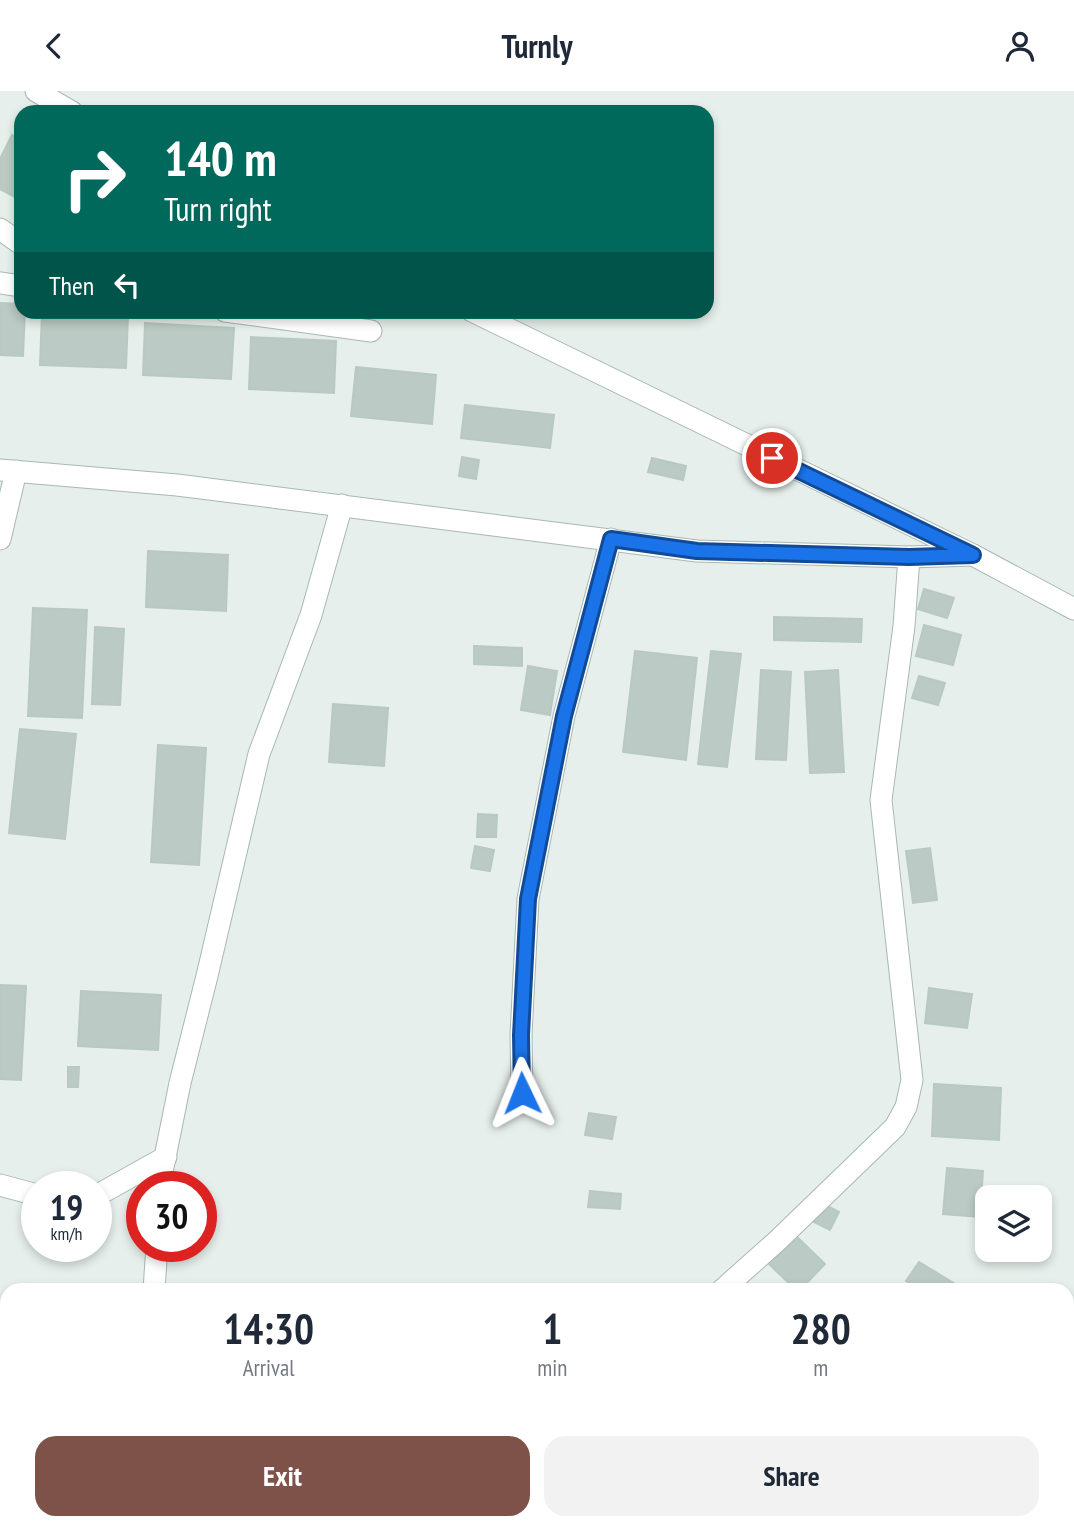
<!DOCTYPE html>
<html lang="en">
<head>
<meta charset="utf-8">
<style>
	:root { --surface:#fff; --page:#f2f2f3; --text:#1f2937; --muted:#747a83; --accent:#7f5249 }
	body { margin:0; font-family:"PT Sans Narrow",sans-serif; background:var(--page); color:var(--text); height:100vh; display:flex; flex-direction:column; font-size:26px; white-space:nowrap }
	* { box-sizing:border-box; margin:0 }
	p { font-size:23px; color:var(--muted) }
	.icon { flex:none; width:38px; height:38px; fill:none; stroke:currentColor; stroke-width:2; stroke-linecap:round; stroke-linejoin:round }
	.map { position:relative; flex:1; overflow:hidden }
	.sheet { position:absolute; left:0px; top:1192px; width:1074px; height:247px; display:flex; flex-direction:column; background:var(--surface); border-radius:21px 21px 0 0; box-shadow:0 4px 10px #0003 }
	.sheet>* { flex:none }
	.guide { position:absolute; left:14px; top:14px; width:700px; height:214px; border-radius:21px; box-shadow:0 4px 10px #0003; background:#00695c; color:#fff; overflow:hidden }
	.controls { position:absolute; left:975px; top:1094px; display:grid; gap:14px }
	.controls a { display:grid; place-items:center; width:77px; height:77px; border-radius:14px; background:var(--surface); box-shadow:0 4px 10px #0003; font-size:35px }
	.speed { position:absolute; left:21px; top:1080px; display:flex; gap:14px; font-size:35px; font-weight:700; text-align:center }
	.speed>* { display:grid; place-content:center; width:91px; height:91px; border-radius:50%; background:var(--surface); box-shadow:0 4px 10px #0003; line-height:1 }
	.speed small { font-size:18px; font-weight:400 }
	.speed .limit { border:10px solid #d22; background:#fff; color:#111 }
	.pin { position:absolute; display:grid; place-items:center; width:60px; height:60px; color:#fff; margin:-30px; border:4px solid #fff; border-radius:50%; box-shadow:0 2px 7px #0007 }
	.me { position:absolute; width:77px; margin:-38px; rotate:358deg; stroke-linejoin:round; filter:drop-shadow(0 0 5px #0008) }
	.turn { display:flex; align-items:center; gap:24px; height:147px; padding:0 35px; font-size:32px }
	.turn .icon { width:91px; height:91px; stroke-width:2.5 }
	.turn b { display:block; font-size:49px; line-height:60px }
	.then { display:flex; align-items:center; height:66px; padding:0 35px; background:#0003; gap:14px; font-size:26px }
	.eta { display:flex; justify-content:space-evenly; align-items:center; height:119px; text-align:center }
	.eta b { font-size:42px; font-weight:700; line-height:49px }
	.button { display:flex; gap:14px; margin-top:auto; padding:14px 35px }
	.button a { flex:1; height:80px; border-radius:21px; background:var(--accent); color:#fff; font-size:28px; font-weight:700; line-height:80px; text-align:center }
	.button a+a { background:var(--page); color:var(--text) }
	header { display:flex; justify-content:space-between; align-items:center; height:91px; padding:0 35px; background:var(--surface); font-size:32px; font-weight:700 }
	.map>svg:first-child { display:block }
</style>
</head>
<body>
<header><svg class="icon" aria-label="back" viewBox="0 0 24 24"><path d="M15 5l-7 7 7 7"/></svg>Turnly<svg class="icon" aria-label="person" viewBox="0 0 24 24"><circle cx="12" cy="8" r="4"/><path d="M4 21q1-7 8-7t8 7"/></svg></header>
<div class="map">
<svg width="1074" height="1437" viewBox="0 0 1074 1437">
	<rect width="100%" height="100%" fill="#e6efeb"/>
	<g fill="#bbcac4" stroke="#b8c9c2" stroke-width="2">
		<path d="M12,44L21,49V109L0,98V68Z"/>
		<path d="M0,212L21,213V220H25L23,265L0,264Z"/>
		<path d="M42,222L128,225L126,277L40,274Z"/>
		<path d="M145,232L234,237L231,288L143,284Z"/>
		<path d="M251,246L336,250L334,302L249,298Z"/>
		<path d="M356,276L436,284L432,333L351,325Z"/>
		<path d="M465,314L554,324L550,357L461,347Z"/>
		<path d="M462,366L479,369L476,388L459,385Z"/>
		<path d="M652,367L686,375L683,389L648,381Z"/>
		<path d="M148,460L228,464L226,520L146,516Z"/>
		<path d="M924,498L954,507L947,527L918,518Z"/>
		<path d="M33,517L87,519L82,627L28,625Z"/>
		<path d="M774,526L862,528L861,551L774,549Z"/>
		<path d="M924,534L961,544L953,574L916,565Z"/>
		<path d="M95,536L124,538L120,614L92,613Z"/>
		<path d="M474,555L522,557V575L474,573Z"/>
		<path d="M635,560L697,567L686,669L623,661Z"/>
		<path d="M711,560L741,563L727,676L698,673Z"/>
		<path d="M528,575L557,580L550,624L521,619Z"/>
		<path d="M761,579L791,581L786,669L756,668Z"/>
		<path d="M838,579L844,681L810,682L805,581Z"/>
		<path d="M919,585L945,592L938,614L912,607Z"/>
		<path d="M333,613L388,617L384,675L329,671Z"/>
		<path d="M20,638L76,643L65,748L9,742Z"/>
		<path d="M158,654L206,657L199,774L151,771Z"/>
		<path d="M478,723L497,724L496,746H477Z"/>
		<path d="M475,755L494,759L490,780L471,777Z"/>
		<path d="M930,757L937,809L913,812L906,760Z"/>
		<path d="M0,894L26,895L21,989L0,988Z"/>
		<path d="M929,897L972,903L967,937L925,932Z"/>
		<path d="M81,900L161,904L158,959L78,955Z"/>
		<path d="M68,976H79L78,996H68Z"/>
		<path d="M934,993L1001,997L999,1049L932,1045Z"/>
		<path d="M589,1022L616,1026L612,1048L585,1044Z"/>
		<path d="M947,1077L983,1080L980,1126L943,1123Z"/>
		<path d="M590,1100L621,1103L620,1118L588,1116Z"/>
		<path d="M823,1113L839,1121L830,1139L814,1131Z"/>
		<path d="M795,1144L825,1173L800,1199H796L768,1172Z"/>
		<path d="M919,1171L957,1194L954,1199H921L906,1190Z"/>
		<path d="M52,1432H99L98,1437H51Z"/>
		<rect x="313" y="1432" width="104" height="5"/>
		<path d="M988,1432H1052L1058,1437H983Z"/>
	</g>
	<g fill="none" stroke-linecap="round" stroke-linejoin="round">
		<defs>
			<g id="street">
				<path d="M36,0L72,21"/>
				<path d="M0,138L21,153"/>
				<path d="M0,192L21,195"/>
				<path d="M225,220L371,240"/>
				<path d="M472,220L973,464L1074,518"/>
				<path d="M0,379L177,394L697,460L909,466L973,464"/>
				<path d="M0,448L16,380"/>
				<path d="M522,1002L521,944L528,808L564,625L611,448"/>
				<path d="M0,1094L37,1104"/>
				<path d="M159,1096L180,992L207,885L259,663L311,524L342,414"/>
				<path d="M96,1105L166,1066"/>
				<path d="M154,1199L157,1155"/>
				<path d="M722,1199L776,1151L895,1036L906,1016L912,989L881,709L904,535L909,466"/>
				<path d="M167,1432V1437"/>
				<path d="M450,1437L457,1432"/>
			</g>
		</defs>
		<use href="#street" stroke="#a8b8b2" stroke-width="23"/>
		<use href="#street" stroke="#fff" stroke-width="21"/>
	</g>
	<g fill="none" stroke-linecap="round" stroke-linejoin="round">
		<defs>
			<path id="route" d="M522,1002L521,944L528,808L564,625L611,448L697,460L909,466L973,464L772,367"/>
		</defs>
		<use href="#route" stroke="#114b97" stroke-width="18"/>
		<use href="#route" stroke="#1a73e8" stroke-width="12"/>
	</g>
</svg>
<div class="controls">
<a><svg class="icon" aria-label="layers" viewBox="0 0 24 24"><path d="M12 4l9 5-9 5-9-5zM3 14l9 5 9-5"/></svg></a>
</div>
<div class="speed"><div>19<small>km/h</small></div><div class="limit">30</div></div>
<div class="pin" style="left:772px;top:367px;background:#d93025"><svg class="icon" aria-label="arrive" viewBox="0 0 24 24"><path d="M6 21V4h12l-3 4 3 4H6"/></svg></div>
<svg class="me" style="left:522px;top:1002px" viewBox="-20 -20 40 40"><path d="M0-17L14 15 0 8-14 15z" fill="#1a73e8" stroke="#fff" stroke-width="4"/></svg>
<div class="guide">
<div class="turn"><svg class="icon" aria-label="right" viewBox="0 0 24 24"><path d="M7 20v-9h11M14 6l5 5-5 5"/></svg><div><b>140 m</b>Turn right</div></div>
<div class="then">Then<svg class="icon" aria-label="left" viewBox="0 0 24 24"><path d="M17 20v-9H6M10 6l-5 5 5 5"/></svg></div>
</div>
<section class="sheet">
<div class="eta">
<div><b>14:30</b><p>Arrival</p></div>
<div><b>1</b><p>min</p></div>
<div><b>280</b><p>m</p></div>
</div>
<div class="button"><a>Exit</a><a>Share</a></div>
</section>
</div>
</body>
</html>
